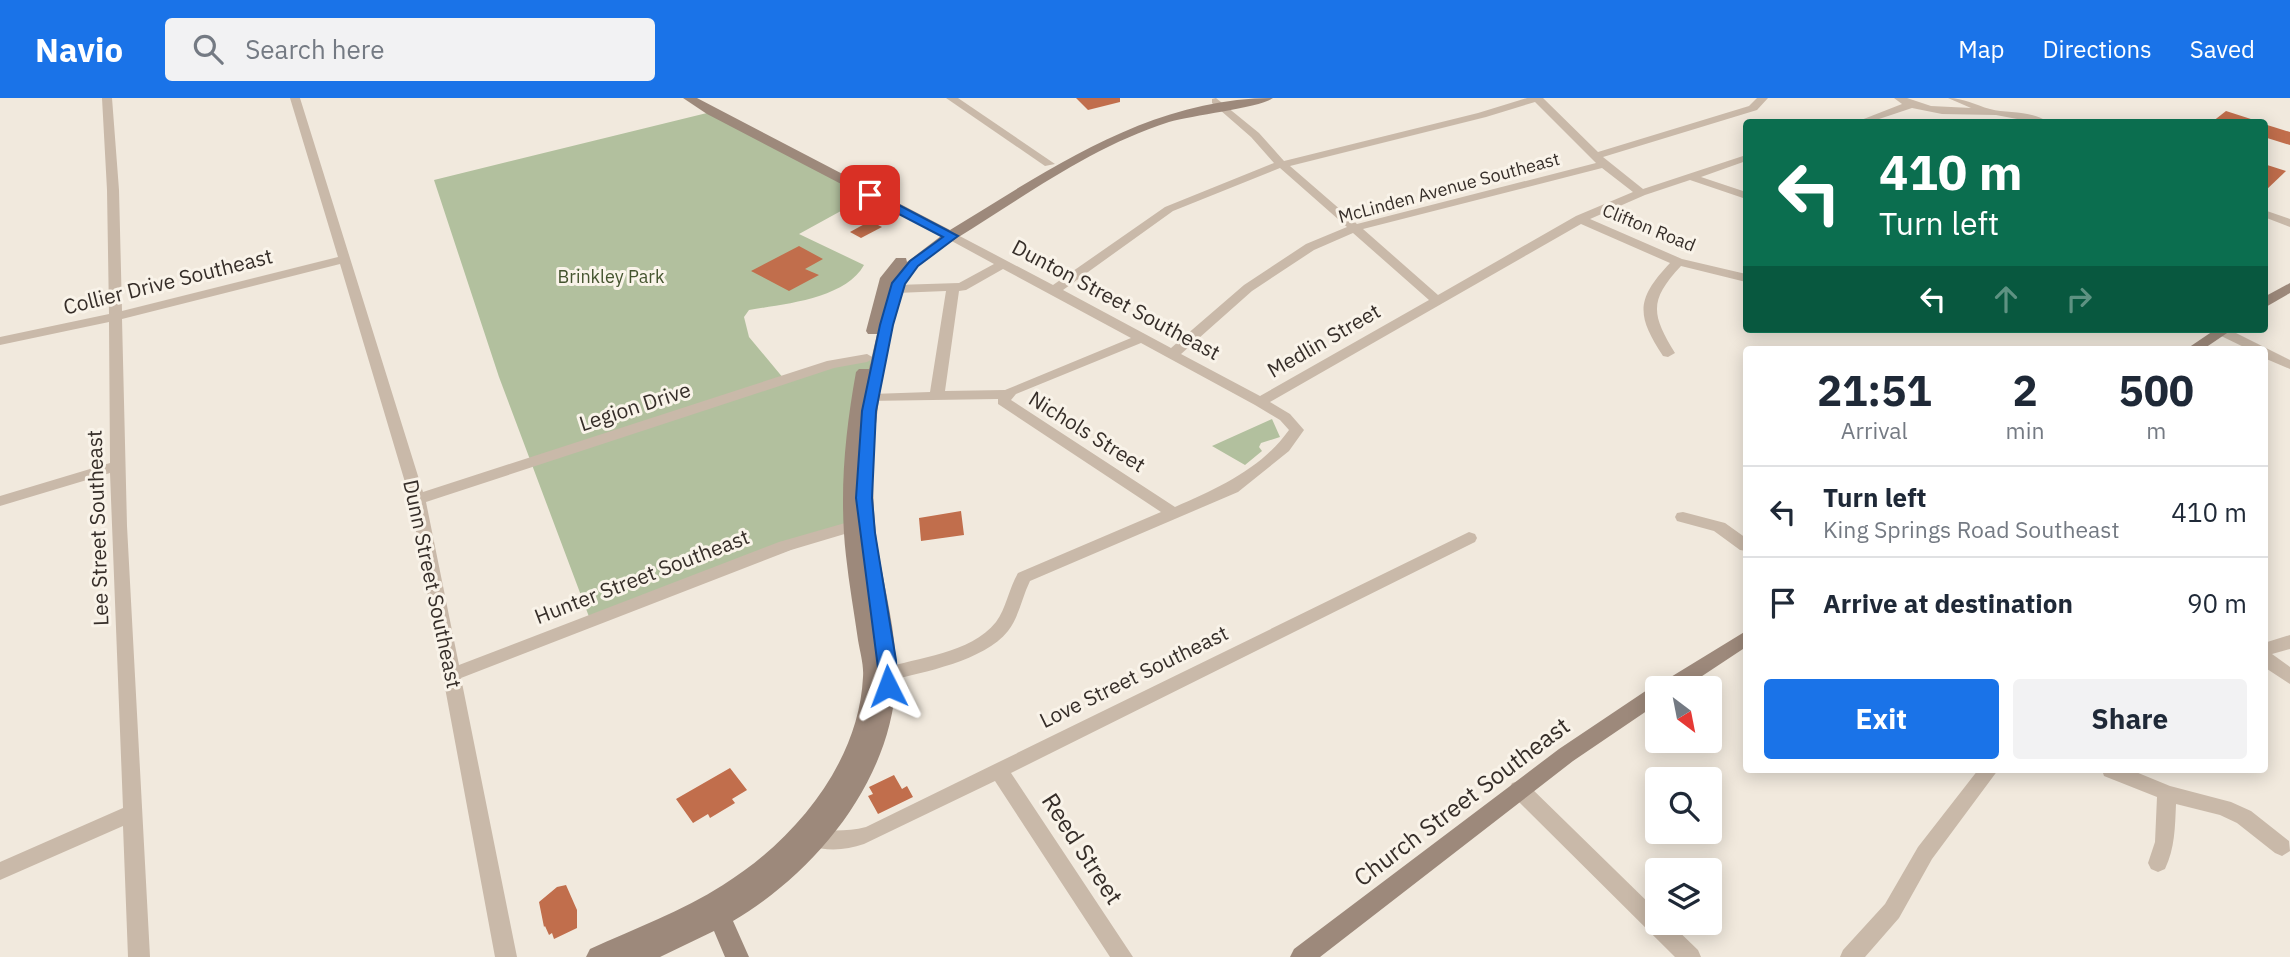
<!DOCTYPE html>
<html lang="en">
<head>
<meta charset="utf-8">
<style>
	:root { --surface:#fff; --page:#f2f2f3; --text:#1f2937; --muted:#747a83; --line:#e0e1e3; --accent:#1a73e8 }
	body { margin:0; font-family:"IBM Plex Sans",sans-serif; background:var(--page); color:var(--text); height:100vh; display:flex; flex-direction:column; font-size:26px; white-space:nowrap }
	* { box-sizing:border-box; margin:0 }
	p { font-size:23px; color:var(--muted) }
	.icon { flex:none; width:38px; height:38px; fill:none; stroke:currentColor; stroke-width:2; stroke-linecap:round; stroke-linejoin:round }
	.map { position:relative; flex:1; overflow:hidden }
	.panel { position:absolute; left:1743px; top:248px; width:525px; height:427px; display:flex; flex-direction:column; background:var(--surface); border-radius:7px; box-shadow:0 4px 18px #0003 }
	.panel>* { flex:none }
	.hud { position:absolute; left:1743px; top:21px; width:525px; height:214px; border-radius:7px; box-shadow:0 4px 18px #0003; background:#0b6e4f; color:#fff; overflow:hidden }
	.needle { width:46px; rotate:148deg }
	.buttons { position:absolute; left:1645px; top:578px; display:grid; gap:14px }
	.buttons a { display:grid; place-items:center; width:77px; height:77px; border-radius:7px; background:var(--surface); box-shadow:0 4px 18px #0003; font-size:35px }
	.pin { position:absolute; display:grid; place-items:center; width:60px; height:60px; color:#fff; margin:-30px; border-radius:14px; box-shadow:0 4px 10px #0006 }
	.me { position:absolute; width:77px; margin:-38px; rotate:357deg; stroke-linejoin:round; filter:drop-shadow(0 0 5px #0008) }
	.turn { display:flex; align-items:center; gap:24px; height:147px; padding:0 21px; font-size:32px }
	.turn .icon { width:91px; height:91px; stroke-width:2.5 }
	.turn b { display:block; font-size:49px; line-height:60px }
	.lanes { display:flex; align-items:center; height:66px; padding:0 21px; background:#0003; justify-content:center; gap:35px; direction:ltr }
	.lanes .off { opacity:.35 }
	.eta { display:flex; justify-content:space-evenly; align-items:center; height:119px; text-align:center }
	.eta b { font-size:42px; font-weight:700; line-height:49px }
	.button { display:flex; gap:14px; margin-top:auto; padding:14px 21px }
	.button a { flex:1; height:80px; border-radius:7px; background:var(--accent); color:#fff; font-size:28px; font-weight:700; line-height:80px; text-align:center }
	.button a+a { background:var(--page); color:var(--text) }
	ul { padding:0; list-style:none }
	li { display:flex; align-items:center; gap:21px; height:91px; padding:0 21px; border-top:2px solid var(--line) }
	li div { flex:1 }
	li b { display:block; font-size:26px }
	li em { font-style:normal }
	header { display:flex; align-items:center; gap:42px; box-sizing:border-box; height:98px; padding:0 35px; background:var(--accent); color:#fff }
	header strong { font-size:33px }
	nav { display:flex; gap:38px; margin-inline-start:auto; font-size:24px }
	.search { width:490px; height:63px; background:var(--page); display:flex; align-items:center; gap:18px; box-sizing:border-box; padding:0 24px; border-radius:7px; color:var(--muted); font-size:26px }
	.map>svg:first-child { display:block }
</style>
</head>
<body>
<header>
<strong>Navio</strong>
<div class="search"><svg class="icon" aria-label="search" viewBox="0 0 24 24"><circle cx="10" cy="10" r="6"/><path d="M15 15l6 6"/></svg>Search here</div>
<nav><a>Map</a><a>Directions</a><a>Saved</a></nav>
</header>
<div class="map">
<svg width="2290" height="859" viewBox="0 0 2290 859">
	<rect width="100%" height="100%" fill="#f1e9dd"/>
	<g fill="#b2c09e">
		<path d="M711,14L870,97L799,136L864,167C845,201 784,206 749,212L744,219L749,239L784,281L871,260L859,427L591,524L499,279L434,82Z"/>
		<path d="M1272,321L1280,339L1261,345L1259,349L1262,353L1245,367L1212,348Z"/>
	</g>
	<g fill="#c16e4c">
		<path d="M1076,0H1120V4L1088,12Z"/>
		<path d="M2226,13L2254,22V24H2212Z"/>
		<path d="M2264,26L2290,34V47L2264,39Z"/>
		<path d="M2264,66L2286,73L2264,94Z"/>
		<path d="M870,123L882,129L861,140L850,134Z"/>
		<path d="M799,148L823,161L805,171L819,177L789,193L751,173Z"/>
		<path d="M961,413L964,437L921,443L919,420Z"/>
		<path d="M730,670L747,692L732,701L735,705L710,720L708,716L693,725L676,701Z"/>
		<path d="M894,677L902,691L907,688L913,699L878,716L868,698L873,696L869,689Z"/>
		<path d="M566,787L577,812V830L554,841L552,835L549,837L545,828L544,829L539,804L557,789Z"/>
	</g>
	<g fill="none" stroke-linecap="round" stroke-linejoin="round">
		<g fill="#c9b9a9" fill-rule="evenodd">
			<path d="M102,0H112L119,92L122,213L338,159L290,0H300L423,394L827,263L867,256L874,260L867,264L834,270L426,404L459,567L779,444L852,423L860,428L858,432L791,452L461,580L517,859H495L410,401L340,166L122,221L127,428L150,859H128L123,728L0,782V764L123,710L110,375L0,408V398L110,365L109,224L0,247V239L109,216L107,92Z"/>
			<path d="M946,0H958L1055,66L1045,68Z"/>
			<path d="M1216,0L1259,35L1284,63L1478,15L1527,0H1543L1598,54L1749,8L1757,0H1768L1757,12L1603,59L1643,91L1746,57V63L1701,79L1746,94V101L1690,82L1645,97L1590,121L1682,161L1746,176V184L1681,168C1649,202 1651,216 1675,255L1668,259L1663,258C1636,217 1636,201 1670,165L1581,126L1270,304L1290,316L1304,332L1289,353L1238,394L1030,483C1022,499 1019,519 1008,533C984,563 924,574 888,583L882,581L879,576L882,571C918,559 970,556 996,524C1006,511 1009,490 1018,475L1161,414L998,306V301L867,303L865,300L867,297L872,296L930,294L946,193L896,195L890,191L896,187L959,185L994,166L948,141L946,138L952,134L1053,187L1165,109L1274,65L1251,39L1212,5V1ZM1535,4L1596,65L1357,126L1290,68L1486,19ZM1280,70L1347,129L1306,146L1244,187L1171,250L1063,192L1173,113ZM1602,70L1633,94L1576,118L1438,197L1363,131ZM1353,135L1429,202L1260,298L1181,256L1252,193L1314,152ZM1003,171L1131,240L1005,292L945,293L959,193L966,192ZM1141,245L1255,307L1280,322L1289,332C1261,371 1218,390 1175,409L1011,302L1016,296Z"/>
			<path d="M1894,0H1907L1931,8L1971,10L1948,0C1964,0 1975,7 1990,11C2008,16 2032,12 2048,24H2033L1996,17L1942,16L1912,10L1870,24H1856L1902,6Z"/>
			<path d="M2264,112L2290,121V129L2264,119Z"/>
			<path d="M2217,231H2228L2290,262V271L2264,260V252H2250L2217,236Z"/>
			<path d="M1683,414L1725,425L1746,440V453L1740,452L1714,433L1677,423L1675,419L1677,415Z"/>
			<path d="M1469,434L1475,436L1477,440L1475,444L1011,675L1133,859H1110L995,683L864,746C846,752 827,754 809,747L806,741L809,735C824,730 846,735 866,729Z"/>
			<path d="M2290,537V551L2272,556L2290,569V586L2264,569V545Z"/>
			<path d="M1978,672H1998L1932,761L1899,820L1865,859H1840L1843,852L1885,806L1918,749Z"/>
			<path d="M2102,672H2131L2170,688L2231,704L2251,713L2289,743L2290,753L2282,758L2275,755L2237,725L2220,717L2176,706C2175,729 2175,750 2165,771L2158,774L2151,771L2148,765L2155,744L2157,699L2104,678Z"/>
			<path d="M1519,683L1526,685L1657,813V824H1669L1698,852L1701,859H1675L1512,697L1509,691L1512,685Z"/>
		</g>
		<g fill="#9d897b" fill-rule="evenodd">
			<path d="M683,0H697L950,132C1050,71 1151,0 1273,0C1259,10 1192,17 1169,24C1091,49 1025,98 957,140C940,151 921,161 909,179C892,203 890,243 884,271C873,330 869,391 878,451C885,495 898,540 896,585C890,684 816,774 733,823L749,859H725L714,833L660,859H586L590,851C634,831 682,813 723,787C794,743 859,665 863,579C864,567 860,554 858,542C854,514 849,486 846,458C839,396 845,335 856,274L859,271H869L877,236H868L866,233L880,180L896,160H906L907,164L941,138L707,16Z"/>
			<path d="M2290,185V195L2264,210V199Z"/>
			<path d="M2216,231H2233L2202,252H2185Z"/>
			<path d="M1746,533V549L1684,590H1657V606L1573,663L1320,859H1290L1294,851L1559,651L1650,590L1659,589L1661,585Z"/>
		</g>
	</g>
	<path fill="#1a73e8" stroke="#114b97" stroke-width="2" d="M866,94H874L958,138L918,168L905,186L893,227L876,313L872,400L875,435L896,562L897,588L894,593H881L856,400L862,313L880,227L892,185L910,163L943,139L866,99Z"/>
	<g text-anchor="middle" stroke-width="6" stroke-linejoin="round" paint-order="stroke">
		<g font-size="18" fill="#362e29" stroke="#f9f3e9">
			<text transform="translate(1449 90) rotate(-15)" y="6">McLinden Avenue Southeast</text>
			<text transform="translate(1649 130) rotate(22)" y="6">Clifton Road</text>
		</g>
		<g font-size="18" fill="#44542e" stroke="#f9f3e9">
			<text x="611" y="185">Brinkley Park</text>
		</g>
		<g font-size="21" fill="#362e29" stroke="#f9f3e9">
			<text transform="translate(168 184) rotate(-14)" y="7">Collier Drive Southeast</text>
			<text transform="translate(1116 202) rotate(28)" y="7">Dunton Street Southeast</text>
			<text transform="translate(1324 243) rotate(-30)" y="7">Medlin Street</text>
			<text transform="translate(635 309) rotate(-18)" y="7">Legion Drive</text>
			<text transform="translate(1087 334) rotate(32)" y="7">Nichols Street</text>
			<text transform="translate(98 430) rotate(-92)" y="7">Lee Street Southeast</text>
			<text transform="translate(642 479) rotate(-21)" y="7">Hunter Street Southeast</text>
			<text transform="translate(432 486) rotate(78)" y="7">Dunn Street Southeast</text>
			<text transform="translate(1134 579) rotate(-26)" y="7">Love Street Southeast</text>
		</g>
		<g font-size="24" fill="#362e29" stroke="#f9f3e9">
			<text transform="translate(1462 704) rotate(-37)" y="8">Church Street Southeast</text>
			<text transform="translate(1082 751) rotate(57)" y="8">Reed Street</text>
		</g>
	</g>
</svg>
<div class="buttons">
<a><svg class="needle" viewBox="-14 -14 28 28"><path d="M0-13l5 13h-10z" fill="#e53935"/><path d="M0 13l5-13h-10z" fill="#747a83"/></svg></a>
<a><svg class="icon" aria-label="search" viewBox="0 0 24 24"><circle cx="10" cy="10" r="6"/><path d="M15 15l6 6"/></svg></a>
<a><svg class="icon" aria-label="layers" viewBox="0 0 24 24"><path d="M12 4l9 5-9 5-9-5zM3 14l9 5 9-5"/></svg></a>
</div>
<div class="pin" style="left:870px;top:97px;background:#d93025"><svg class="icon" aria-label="arrive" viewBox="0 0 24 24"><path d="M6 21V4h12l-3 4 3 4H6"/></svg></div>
<svg class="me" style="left:888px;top:588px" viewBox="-20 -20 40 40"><path d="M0-17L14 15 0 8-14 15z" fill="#1a73e8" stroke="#fff" stroke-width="4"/></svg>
<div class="hud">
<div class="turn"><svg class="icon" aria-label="left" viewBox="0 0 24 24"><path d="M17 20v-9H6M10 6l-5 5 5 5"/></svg><div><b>410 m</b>Turn left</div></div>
<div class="lanes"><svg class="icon" aria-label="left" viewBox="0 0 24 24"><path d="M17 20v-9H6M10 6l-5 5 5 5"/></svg><svg class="icon off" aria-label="ahead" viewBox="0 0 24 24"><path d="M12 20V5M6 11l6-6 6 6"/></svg><svg class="icon off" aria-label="right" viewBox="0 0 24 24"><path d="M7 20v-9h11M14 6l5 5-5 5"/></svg></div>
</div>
<section class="panel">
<div class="eta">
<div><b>21:51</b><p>Arrival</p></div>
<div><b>2</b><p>min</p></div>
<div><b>500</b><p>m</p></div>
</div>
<ul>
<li><svg class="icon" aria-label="left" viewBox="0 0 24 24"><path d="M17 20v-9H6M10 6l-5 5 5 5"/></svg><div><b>Turn left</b><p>King Springs Road Southeast</p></div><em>410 m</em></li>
<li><svg class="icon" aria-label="arrive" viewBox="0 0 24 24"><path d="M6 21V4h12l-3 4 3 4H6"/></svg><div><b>Arrive at destination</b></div><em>90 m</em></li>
</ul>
<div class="button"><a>Exit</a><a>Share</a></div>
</section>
</div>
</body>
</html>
